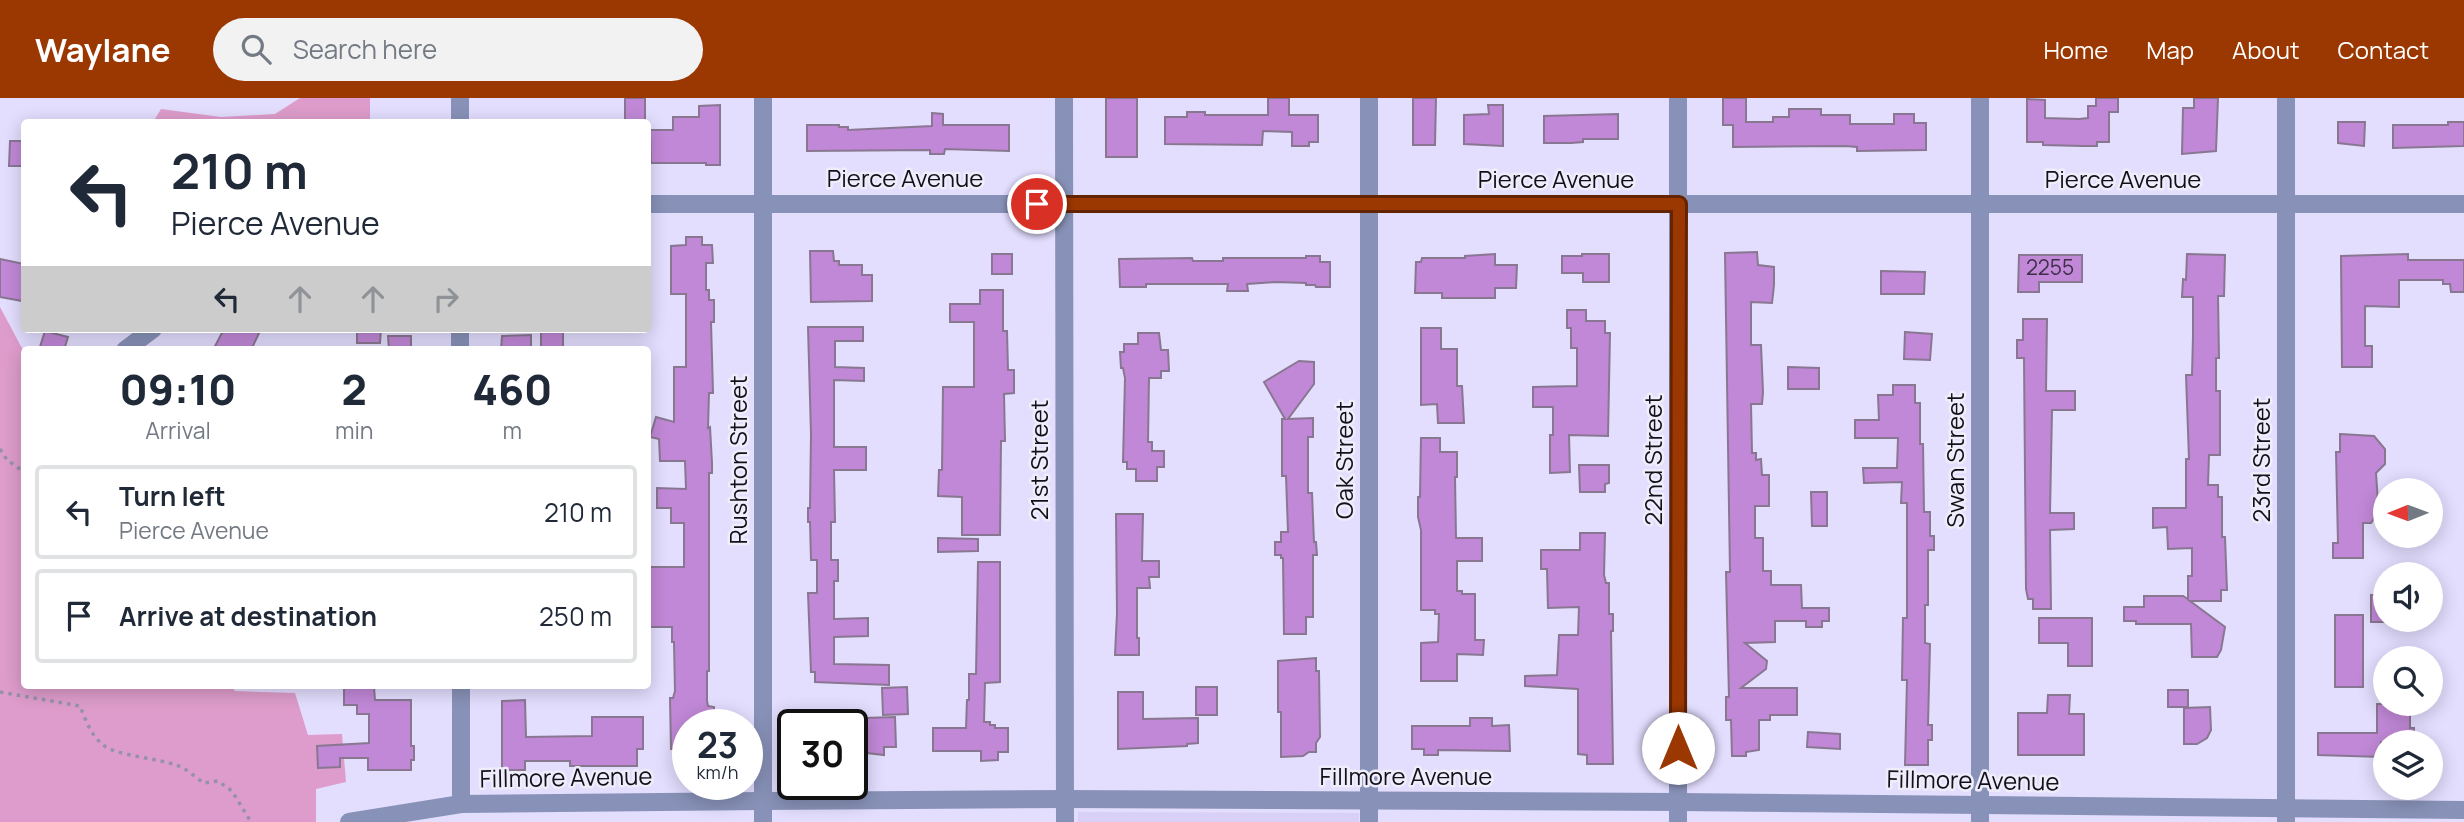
<!DOCTYPE html>
<html lang="en">
<head>
<meta charset="utf-8">
<style>
	:root { --surface:#fff; --page:#f2f2f3; --text:#1f2937; --muted:#747a83; --line:#e0e1e3; --accent:#9b3701 }
	body { margin:0; font-family:Manrope,sans-serif; background:var(--page); color:var(--text); height:100vh; display:flex; flex-direction:column; font-size:26px; white-space:nowrap }
	* { box-sizing:border-box; margin:0 }
	p { font-size:23px; color:var(--muted) }
	.icon { flex:none; width:38px; height:38px; fill:none; stroke:currentColor; stroke-width:2; stroke-linecap:round; stroke-linejoin:round }
	.map { position:relative; flex:1; overflow:hidden }
	.drawer { position:absolute; left:21px; top:248px; width:630px; height:343px; display:flex; flex-direction:column; background:var(--surface); border-radius:7px; box-shadow:0 4px 18px #0003 }
	.drawer>* { flex:none }
	.banner { position:absolute; left:21px; top:21px; width:630px; height:214px; border-radius:7px; box-shadow:0 4px 18px #0003; background:#fff; color:var(--text); overflow:hidden }
	.needle { width:46px; rotate:269deg }
	.buttons { position:absolute; left:2373px; top:380px; display:grid; gap:14px }
	.buttons a { display:grid; place-items:center; width:70px; height:70px; border-radius:50%; background:var(--surface); box-shadow:0 4px 18px #0003; font-size:35px }
	.speed { position:absolute; left:672px; top:611px; display:flex; gap:14px; font-size:35px; font-weight:700; text-align:center }
	.speed>* { display:grid; place-content:center; width:91px; height:91px; border-radius:50%; background:var(--surface); box-shadow:0 4px 18px #0003; line-height:1 }
	.speed small { font-size:18px; font-weight:400 }
	.speed .limit { border:4px solid #111; border-radius:10px; background:#fff; color:#111 }
	.pin { position:absolute; display:grid; place-items:center; width:60px; height:60px; color:#fff; margin:-30px; border:4px solid #fff; border-radius:50%; box-shadow:0 2px 7px #0007 }
	.me { position:absolute; width:77px; margin:-38px; rotate:0deg; stroke-linejoin:round; filter:drop-shadow(0 0 5px #0008) }
	.turn { display:flex; align-items:center; gap:24px; height:147px; padding:0 35px; font-size:32px }
	.turn .icon { width:91px; height:91px; stroke-width:2.5 }
	.turn b { display:block; font-size:49px; line-height:60px }
	.lanes { display:flex; align-items:center; height:66px; padding:0 35px; background:#0003; justify-content:center; gap:35px; direction:ltr }
	.lanes .off { opacity:.35 }
	.eta { display:flex; justify-content:space-evenly; align-items:center; height:119px; text-align:center }
	.eta b { font-size:42px; font-weight:800; line-height:49px }
	ul { padding:0; list-style:none }
	li { display:flex; align-items:center; gap:21px; height:94px; margin:0 14px 10px; padding:0 21px; border:4px solid var(--line); border-radius:7px }
	li div { flex:1 }
	li b { display:block; font-size:26px }
	li em { font-style:normal }
	header { display:flex; align-items:center; gap:42px; box-sizing:border-box; height:98px; padding:0 35px; background:var(--accent); color:#fff }
	header strong { font-size:33px }
	nav { display:flex; gap:38px; margin-inline-start:auto; font-size:24px }
	.search { width:490px; height:63px; background:var(--page); display:flex; align-items:center; gap:18px; box-sizing:border-box; padding:0 24px; border-radius:38px; color:var(--muted); font-size:26px }
	.map>svg:first-child { display:block }
</style>
</head>
<body>
<header>
<strong>Waylane</strong>
<div class="search"><svg class="icon" aria-label="search" viewBox="0 0 24 24"><circle cx="10" cy="10" r="6"/><path d="M15 15l6 6"/></svg>Search here</div>
<nav><a>Home</a><a>Map</a><a>About</a><a>Contact</a></nav>
</header>
<div class="map">
<svg width="2464" height="724" viewBox="0 0 2464 724">
	<rect width="100%" height="100%" fill="#e3ddfe"/>
	<path fill="#d8d0f7" d="M1078,714L1359,715V724H1078Z"/>
	<g fill="#dd9ccb">
		<path d="M300,0H370V24H153L161,11L221,19L275,16Z"/>
		<path d="M0,209L24,254V588H231L235,593L295,595L308,637L342,636L346,684L316,691V724H0Z"/>
	</g>
	<g fill="#c188d7" stroke="#897791" stroke-width="2">
		<rect x="625" y="0" width="20" height="24"/>
		<rect x="1106" y="0" width="31" height="59"/>
		<path d="M1268,0H1289V17H1318V44H1309V48H1292V34L1263,33L1262,47L1165,46V19H1187V14H1205V17H1268Z"/>
		<path d="M1413,0H1436L1435,47H1413Z"/>
		<path d="M1723,0H1746V24H1773V19H1789V11H1821V17H1850V26H1894V16H1914V25H1926V52L1857,53V49L1845,48L1733,49V27H1723Z"/>
		<path d="M2096,0H2118V14H2109V44H2097V48H2083L2043,47V44H2027V1L2045,2V20L2079,21L2088,20V8H2096Z"/>
		<path d="M2194,0H2218L2216,53L2182,56L2183,10H2194Z"/>
		<path d="M720,7V67H706V65H651L650,32H673V19H699V8Z"/>
		<path d="M1488,7H1503V48L1464,46V17L1489,16Z"/>
		<path d="M932,15L943,16V27H1009V53L945,51L944,56H930V52L807,53V27H839V29H848V32L932,28Z"/>
		<path d="M1618,16V41H1583V44L1571,45H1544V18Z"/>
		<path d="M2338,24H2365L2364,48L2338,45Z"/>
		<path d="M2448,24H2464V48L2393,50V27H2448Z"/>
		<path d="M10,43H24V68H9Z"/>
		<path d="M686,139H702V147H712L713,165H706V192H709V202H714V224H711L713,295H709L708,330L710,329L712,365V375H709V573H707V603L708,608L714,609V626H688V651H671L670,600H673L675,593L674,544H672V529H648V469H684V425H671V410H657V390L686,391L685,363H660L659,341L650,339L656,319L674,324V269H686V196H671V148L686,147Z"/>
		<path d="M810,153H833L834,163H839V167H862V177H872V203L811,204Z"/>
		<path d="M1757,154L1758,167L1774,169V187L1772,205L1751,204V247H1761L1763,294L1762,306H1751L1752,355H1756V362L1761,361L1762,377H1769V408H1755V440H1763V473H1771V487H1801L1802,510H1829V523H1822V529H1806V523H1775V544L1745,545L1767,563L1766,571L1741,590H1797V617H1770V622H1759V652L1746,654V658H1732L1731,622H1726V599H1729L1726,474H1730L1725,155Z"/>
		<rect x="992" y="156" width="20" height="20"/>
		<path d="M1495,156V167H1517L1516,190H1495V200H1442V195H1415L1416,164H1421L1422,160H1465V158Z"/>
		<path d="M1582,156H1609V184H1583V175H1562V158H1582Z"/>
		<path d="M2187,156L2225,157L2224,198H2218L2219,260H2216V293H2220V357H2209L2208,387H2218V399H2222V439H2225L2227,492H2221V503H2190L2225,529L2221,552L2217,559H2192L2191,526H2136V523H2124V509H2144V498H2183L2188,501V478H2192V450L2168,451L2167,429L2153,430V410H2186V361H2189L2186,277H2192L2193,238V199H2182L2183,181L2186,182Z"/>
		<path d="M2408,156V162H2464V194H2451L2450,186H2443V182H2399V209L2365,208V248H2372V269H2342L2341,158Z"/>
		<path d="M2019,157H2082V184H2039V194H2018Z"/>
		<path d="M1306,158H1320V164H1330V189H1316L1315,187H1306V185L1276,184L1247,186L1248,193H1227L1228,186H1146V189H1120L1119,161L1192,160L1193,163H1223V160H1306Z"/>
		<path d="M0,161L24,166L22,203L0,199Z"/>
		<path d="M1881,173L1925,174L1924,196H1881Z"/>
		<path d="M980,192H1003V233H1007L1008,272H1014V295L1004,296L1005,343H1001L1000,437H962V399L938,398L939,372H942L943,289H974V224H950V206H980Z"/>
		<path d="M1567,212H1586V223H1605V235H1610L1608,338L1569,337L1570,374L1550,375V337H1553V309H1533V289L1577,288V250H1571V230H1567Z"/>
		<path d="M2023,221H2047L2046,293H2075V312H2052L2050,415H2074V431L2050,432L2051,511H2033V501H2028L2026,491L2024,260H2017V242H2023Z"/>
		<path d="M808,229H863V243H835V269L864,270V283L834,282V349H866V372H834L835,424H831V462H838V483H834V521L868,520V538L834,539V566L889,567V587L815,584V574H811L808,495H817V462H811L810,424H808V410H810L811,336Z"/>
		<path d="M1421,230H1441V251H1457V288H1462L1464,325H1438L1437,306L1421,307Z"/>
		<path d="M224,231H261L251,252H213Z"/>
		<path d="M357,231H381L380,245H357Z"/>
		<rect x="541" y="231" width="22" height="19"/>
		<path d="M45,233L68,239L64,252H39Z"/>
		<path d="M1905,234L1932,236L1930,262L1904,261Z"/>
		<path d="M1138,235H1159L1161,252H1168L1169,273H1161V280H1149L1148,344H1152V353H1164V369H1157V383H1136V371H1127V364H1123L1125,280L1123,270H1121L1120,254H1124V246H1138Z"/>
		<path d="M531,237V252H501L502,238Z"/>
		<path d="M388,238H411V252H389Z"/>
		<path d="M1299,263L1314,264V286L1288,321L1313,320V339H1308V395H1312L1314,444H1316L1317,457H1313V519H1306V536H1284L1283,460H1281V457H1275V444H1281V434H1288L1286,378H1282V321H1285L1264,284Z"/>
		<path d="M1788,269L1819,270V291H1788Z"/>
		<path d="M1893,287H1915V305H1920V346H1923L1924,414H1930V438H1934V452H1928V507H1925V545L1930,546L1928,627H1932V642H1928V667H1905L1907,582H1902L1903,520H1907V405H1901L1902,384L1864,385L1863,370H1897L1898,340H1855V322H1879L1878,297H1893Z"/>
		<path d="M2340,336L2374,338L2385,351V366L2376,375L2379,419H2375L2371,425H2363V460H2333V445H2338L2336,354H2340Z"/>
		<path d="M1421,340H1440V354H1457V379H1455L1456,440H1482V463H1457V493H1462V496H1475V542H1484L1483,557L1457,556V583H1421V545L1438,544L1439,516H1435V512H1421V432L1418,419V399H1420Z"/>
		<path d="M1579,367H1609V385L1605,386V394H1580Z"/>
		<path d="M1811,394H1827V428H1812Z"/>
		<path d="M1116,416H1143L1142,463H1159V479H1149L1150,490H1137V540H1139V557H1115L1117,515Z"/>
		<path d="M1580,435H1605L1604,477L1606,485H1609V516H1613V533H1611L1613,666H1587V657L1578,656V591L1525,588V578L1557,577L1559,537H1578L1579,509L1548,510L1547,471H1541V452H1580Z"/>
		<path d="M938,440L978,441V453L938,454Z"/>
		<path d="M978,464H1000V584L985,585L984,624H990V627H995V630H1008V654H998V662L981,663V653H933V630H966L967,602H969V576H976Z"/>
		<rect x="2371" y="497" width="14" height="27"/>
		<rect x="2335" y="517" width="28" height="72"/>
		<path d="M2039,520H2092V568H2068V545H2039Z"/>
		<path d="M1316,560V573H1319L1320,639L1316,645V654H1309L1303,658L1281,659V614H1278V563Z"/>
		<path d="M344,589H374L375,602H411V648H414V662H411V672H368V660H340V669L318,670L317,648L369,645V616H357V607H344Z"/>
		<path d="M907,589L908,616L883,617L882,590Z"/>
		<rect x="1196" y="589" width="21" height="28"/>
		<rect x="2168" y="592" width="20" height="17"/>
		<path d="M1118,594H1143V621L1198,620V645L1187,646V648L1118,651Z"/>
		<path d="M2048,597H2070L2069,616H2084V657H2018V615H2047Z"/>
		<path d="M525,602L526,639L592,638V619H643V651H637V668H570V663H525V672H502V603Z"/>
		<path d="M2377,606H2410V630H2414V644H2381L2382,659L2318,657V635H2377Z"/>
		<path d="M2210,609L2211,632L2207,640L2197,646H2184V610Z"/>
		<path d="M895,619L896,649H884V657L859,654L858,628H864V620Z"/>
		<path d="M1470,620H1492V628L1509,627L1510,653L1438,652V657H1424V651H1412V628H1470Z"/>
		<path d="M1808,634L1840,636V651L1807,649Z"/>
	</g>
	<g fill="none" stroke-linecap="round" stroke-linejoin="round">
		<g stroke="#9591aa" stroke-width="3.5" stroke-dasharray="3.5 5" stroke-linecap="butt">
			<path d="M0,351L7,362L24,374"/>
			<path d="M0,594L80,608C85,621 91,637 102,646C115,658 157,660 176,667C186,670 195,679 204,685L218,683L232,693L251,724"/>
		</g>
		<g stroke="#8892b8" stroke-width="18">
			<path d="M460,0V24"/>
			<path d="M1064,0L1065,724"/>
			<path d="M1369,0V724"/>
			<path d="M1980,0V724"/>
			<path d="M2286,0V724"/>
			<path d="M648,106H2464"/>
			<path d="M460,231V252"/>
			<path d="M125,252L153,231"/>
			<path d="M461,588V706"/>
			<path d="M349,724L461,706L763,703L1065,701L1678,704L2464,712"/>
			<path d="M763,724V0"/>
			<path d="M1678,724V0"/>
		</g>
	</g>
	<g fill="none" stroke-linecap="round" stroke-linejoin="round">
		<defs>
			<path id="route" d="M1037,106H1679L1678,650"/>
		</defs>
		<use href="#route" stroke="#652401" stroke-width="18"/>
		<use href="#route" stroke="#9b3701" stroke-width="12"/>
	</g>
	<g text-anchor="middle" stroke-width="5" stroke-linejoin="round" paint-order="stroke">
		<g font-size="21" fill="#3e2e4a">
			<text x="2050" y="177">2255</text>
		</g>
		<g font-size="24" fill="#12101b" stroke="#efedfa">
			<text x="905" y="89">Pierce Avenue</text>
			<text x="1556" y="90">Pierce Avenue</text>
			<text x="2123" y="90">Pierce Avenue</text>
			<text transform="translate(739 362) rotate(-90)" y="8">Rushton Street</text>
			<text transform="translate(1040 362) rotate(-90)" y="8">21st Street</text>
			<text transform="translate(1345 362) rotate(-90)" y="8">Oak Street</text>
			<text transform="translate(1654 362) rotate(-90)" y="8">22nd Street</text>
			<text transform="translate(1956 362) rotate(-90)" y="8">Swan Street</text>
			<text transform="translate(2262 362) rotate(-90)" y="8">23rd Street</text>
			<text x="1406" y="687">Fillmore Avenue</text>
			<text transform="translate(566 680) rotate(-1)" y="8">Fillmore Avenue</text>
			<text transform="translate(1973 683) rotate(1)" y="8">Fillmore Avenue</text>
		</g>
	</g>
</svg>
<div class="buttons">
<a><svg class="needle" viewBox="-14 -14 28 28"><path d="M0-13l5 13h-10z" fill="#e53935"/><path d="M0 13l5-13h-10z" fill="#747a83"/></svg></a>
<a><svg class="icon" aria-label="sound" viewBox="0 0 24 24"><path d="M4 9h4l5-4v14l-5-4H4zM17 9q2 3 0 6"/></svg></a>
<a><svg class="icon" aria-label="search" viewBox="0 0 24 24"><circle cx="10" cy="10" r="6"/><path d="M15 15l6 6"/></svg></a>
<a><svg class="icon" aria-label="layers" viewBox="0 0 24 24"><path d="M12 4l9 5-9 5-9-5zM3 14l9 5 9-5"/></svg></a>
</div>
<div class="speed"><div>23<small>km/h</small></div><div class="limit">30</div></div>
<div class="pin" style="left:1037px;top:106px;background:#d93025"><svg class="icon" aria-label="arrive" viewBox="0 0 24 24"><path d="M6 21V4h12l-3 4 3 4H6"/></svg></div>
<svg class="me" style="left:1678px;top:650px" viewBox="-20 -20 40 40"><circle r="19" fill="#fff"/><path d="M0-13L10 11 0 6-10 11z" fill="#9b3701"/></svg>
<div class="banner">
<div class="turn"><svg class="icon" aria-label="left" viewBox="0 0 24 24"><path d="M17 20v-9H6M10 6l-5 5 5 5"/></svg><div><b>210 m</b>Pierce Avenue</div></div>
<div class="lanes"><svg class="icon" aria-label="left" viewBox="0 0 24 24"><path d="M17 20v-9H6M10 6l-5 5 5 5"/></svg><svg class="icon off" aria-label="ahead" viewBox="0 0 24 24"><path d="M12 20V5M6 11l6-6 6 6"/></svg><svg class="icon off" aria-label="ahead" viewBox="0 0 24 24"><path d="M12 20V5M6 11l6-6 6 6"/></svg><svg class="icon off" aria-label="right" viewBox="0 0 24 24"><path d="M7 20v-9h11M14 6l5 5-5 5"/></svg></div>
</div>
<section class="drawer">
<div class="eta">
<div><b>09:10</b><p>Arrival</p></div>
<div><b>2</b><p>min</p></div>
<div><b>460</b><p>m</p></div>
</div>
<ul>
<li><svg class="icon" aria-label="left" viewBox="0 0 24 24"><path d="M17 20v-9H6M10 6l-5 5 5 5"/></svg><div><b>Turn left</b><p>Pierce Avenue</p></div><em>210 m</em></li>
<li><svg class="icon" aria-label="arrive" viewBox="0 0 24 24"><path d="M6 21V4h12l-3 4 3 4H6"/></svg><div><b>Arrive at destination</b></div><em>250 m</em></li>
</ul>
</section>
</div>
</body>
</html>
